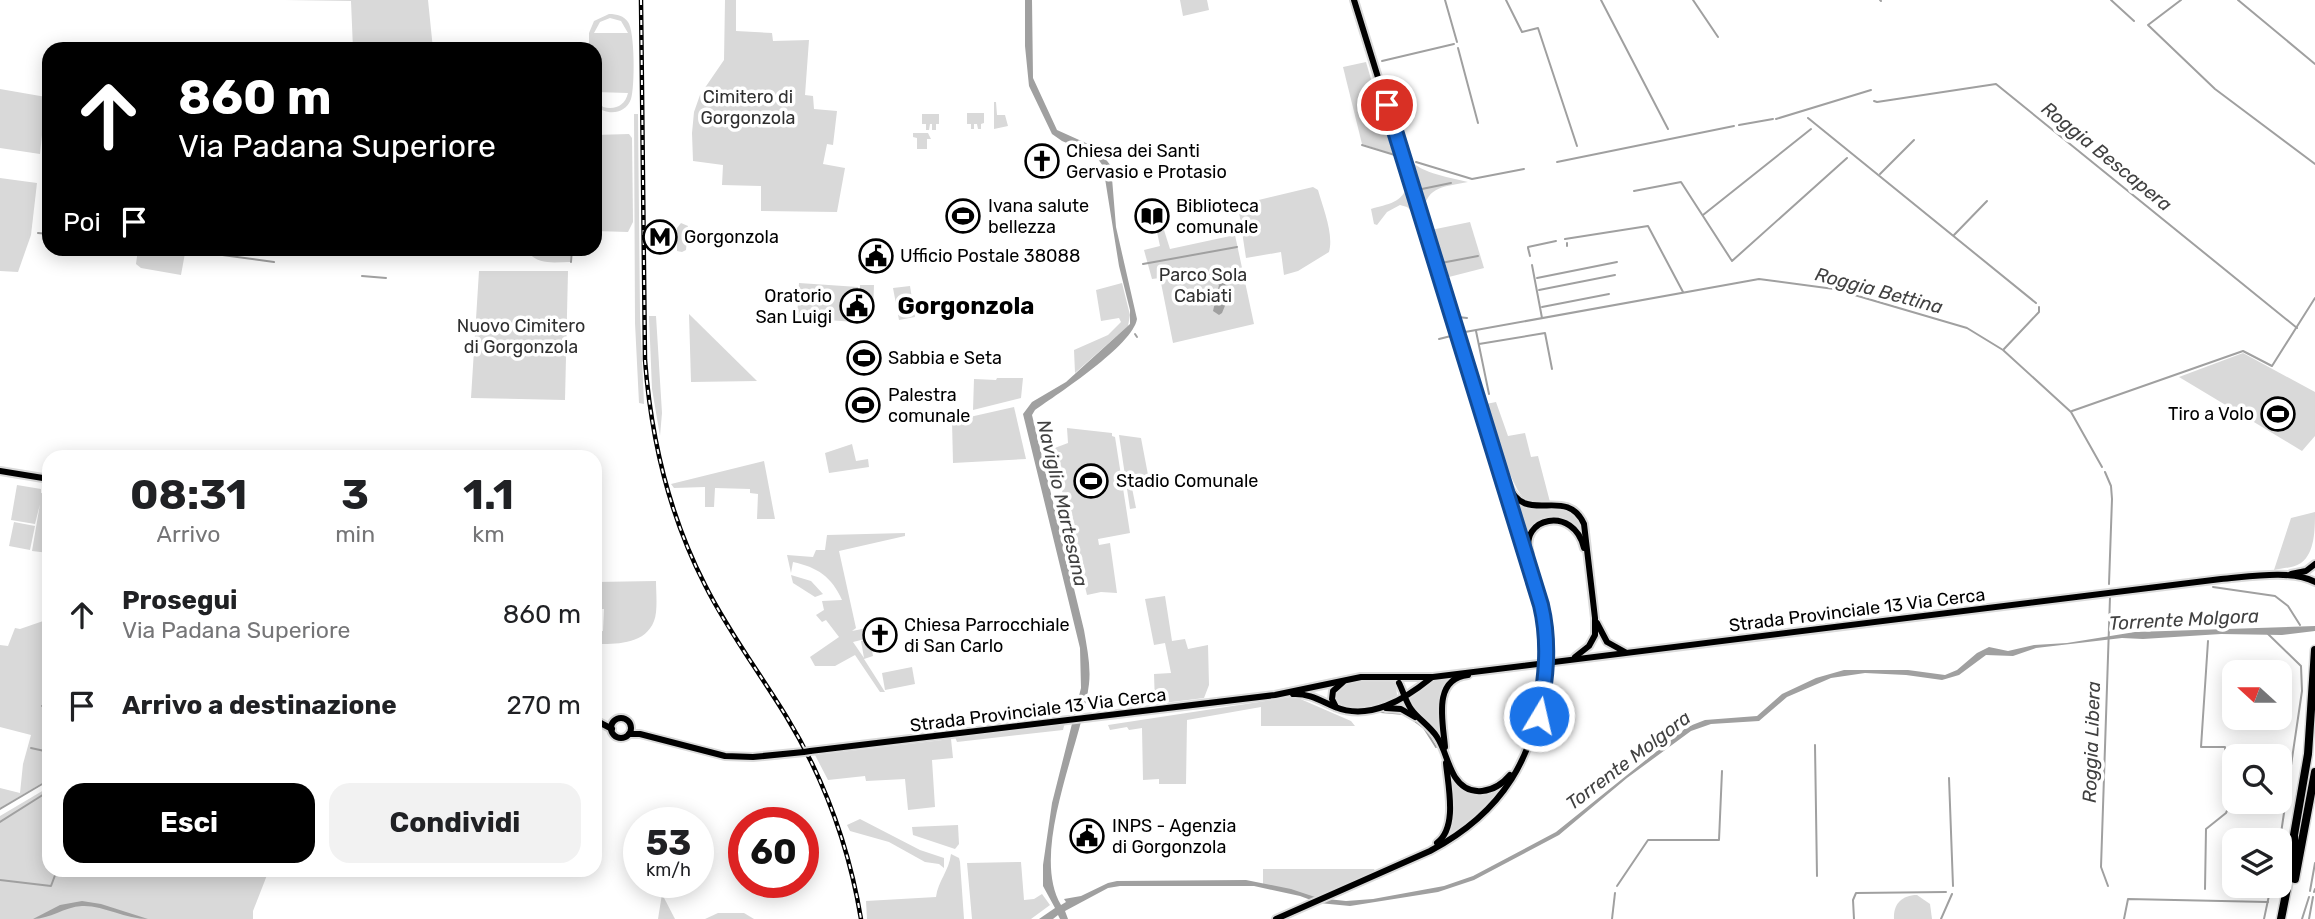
<!DOCTYPE html>
<html lang="it">
<head>
<meta charset="utf-8">
<style>
	:root { --surface:#fff; --page:#f2f2f2; --text:#202124; --muted:#757577; --accent:#000 }
	body { margin:0; font-family:Rubik,sans-serif; background:var(--page); color:var(--text); height:100vh; display:flex; flex-direction:column; font-size:26px; white-space:nowrap }
	* { box-sizing:border-box; margin:0 }
	p { font-size:23px; color:var(--muted) }
	.icon { flex:none; width:38px; height:38px; fill:none; stroke:currentColor; stroke-width:2; stroke-linecap:round; stroke-linejoin:round }
	.map { position:relative; flex:1; overflow:hidden }
	.drawer { position:absolute; left:42px; top:450px; width:560px; height:427px; display:flex; flex-direction:column; background:var(--surface); border-radius:21px; box-shadow:0 4px 18px #0003 }
	.drawer>* { flex:none }
	.top-card { position:absolute; left:42px; top:42px; width:560px; height:214px; border-radius:21px; box-shadow:0 4px 18px #0003; background:#000; color:#fff; overflow:hidden }
	.needle { width:46px; rotate:291deg }
	.tools { position:absolute; left:2222px; top:660px; display:grid; gap:14px }
	.tools a { display:grid; place-items:center; width:70px; height:70px; border-radius:14px; background:var(--surface); box-shadow:0 4px 18px #0003; font-size:35px }
	.speed { position:absolute; left:623px; top:807px; display:flex; gap:14px; font-size:35px; font-weight:700; text-align:center }
	.speed>* { display:grid; place-content:center; width:91px; height:91px; border-radius:50%; background:var(--surface); box-shadow:0 4px 18px #0003; line-height:1 }
	.speed small { font-size:18px; font-weight:400 }
	.speed .limit { border:10px solid #d22; background:#fff; color:#111 }
	.pin { position:absolute; display:grid; place-items:center; width:60px; height:60px; color:#fff; margin:-30px; border:4px solid #fff; border-radius:50%; box-shadow:0 2px 7px #0007 }
	.me { position:absolute; width:77px; margin:-38px; rotate:9deg; stroke-linejoin:round; filter:drop-shadow(0 0 5px #0008) }
	.turn { display:flex; align-items:center; gap:24px; height:147px; padding:0 21px; font-size:32px }
	.turn .icon { width:91px; height:91px; stroke-width:2.5 }
	.turn b { display:block; font-size:49px; line-height:60px }
	.then { display:flex; align-items:center; height:66px; padding:0 21px; background:#0003; gap:14px; font-size:26px }
	.eta { display:flex; justify-content:space-evenly; align-items:center; height:119px; text-align:center }
	.eta b { font-size:42px; font-weight:700; line-height:49px }
	.cta { display:flex; gap:14px; margin-top:auto; padding:14px 21px }
	.cta a { flex:1; height:80px; border-radius:21px; background:var(--accent); color:#fff; font-size:28px; font-weight:700; line-height:80px; text-align:center }
	.cta a+a { background:var(--page); color:var(--text) }
	ul { padding:0; list-style:none }
	li { display:flex; align-items:center; gap:21px; height:91px; padding:0 21px }
	li div { flex:1 }
	li b { display:block; font-size:26px }
	li em { font-style:normal }
	.map>svg:first-child { display:block }
</style>
</head>
<body>
<div class="map">
<svg width="2315" height="919" viewBox="0 0 2315 919">
	<rect width="100%" height="100%" fill="#fff"/>
	<g fill="#d9d9d9" fill-rule="evenodd">
		<path d="M285,0H428L433,49H353L351,1Z"/>
		<path d="M725,0H736V31L772,33L773,41L809,40L805,95L813,96L814,109L837,111L833,145L827,144L823,164L845,168L837,212L761,211V186L722,185L723,165L693,161L692,133L694,112L700,95L724,60Z"/>
		<path d="M1180,0H1207L1209,10L1183,16Z"/>
		<path d="M609,14C617,14 624,16 628,22C635,31 635,88 631,99C625,115 606,116 595,105V97L603,107C615,110 625,106 628,93L595,92V49H589V33L594,21ZM610,18L621,21L628,33H594L600,22Z"/>
		<path d="M1366,62L1393,154L1362,144L1343,67Z"/>
		<path d="M0,89L46,97L40,154L0,148Z"/>
		<path d="M994,102H996L997,115H1005L1008,126L994,129Z"/>
		<path d="M967,113H984V123L981,124V129H978L977,124H974V129H971V124H967Z"/>
		<path d="M634,114H638L640,315L644,404L639,403L635,323Z"/>
		<path d="M922,114H939V124H936V130H932V124H930L929,130H926V124H922Z"/>
		<path d="M913,133H928L931,139H927V149H917V138L913,137Z"/>
		<path d="M629,134L632,138L633,222L628,232L595,231V135Z"/>
		<path d="M1405,154C1418,174 1446,176 1468,182C1446,187 1427,185 1423,212Z"/>
		<path d="M0,178L37,183L31,235L18,272L0,271Z"/>
		<path d="M1407,184L1418,217L1407,207L1400,205L1387,212L1377,225L1374,224L1371,209C1387,204 1404,203 1407,184Z"/>
		<path d="M1313,187L1318,190C1323,208 1334,234 1329,252L1298,271L1284,275L1281,252L1246,258L1238,205Z"/>
		<path d="M1470,222L1484,268L1445,278L1431,230Z"/>
		<path d="M681,223L688,226L686,250L682,252L677,251V228Z"/>
		<path d="M1164,230L1170,249L1235,235L1254,324L1173,343L1160,278L1152,279L1144,250L1160,246L1157,232Z"/>
		<path d="M138,249V248L191,249L190,253H185L181,275L141,268L136,264Z"/>
		<path d="M527,249H571L570,262C554,262 535,266 527,249Z"/>
		<path d="M479,271H568L565,400L471,398Z"/>
		<path d="M799,283L858,287L856,322L797,318Z"/>
		<path d="M1122,283L1130,315L1128,326L1075,373L1074,350L1108,335L1121,322L1119,318L1101,321L1096,290Z"/>
		<path d="M860,285H874L873,312H859Z"/>
		<path d="M910,286L915,317L899,320L893,288Z"/>
		<path d="M689,314L757,381L691,382Z"/>
		<path d="M649,316H656L662,413L660,436L652,389Z"/>
		<path d="M2243,353L2315,392V436L2302,451L2179,377Z"/>
		<path d="M997,378H1023L1021,398L973,410L974,379L996,380Z"/>
		<path d="M1496,402L1508,436L1525,433L1531,457L1538,456L1550,502C1540,503 1532,505 1524,498C1512,489 1491,421 1486,404Z"/>
		<path d="M1014,407L1026,459L953,463L952,421Z"/>
		<path d="M1067,428L1112,433V436L1115,437L1130,533L1098,539L1099,545L1110,543L1117,593L1101,592L1087,595L1052,449L1068,443Z"/>
		<path d="M1119,435L1141,438L1149,480L1131,483L1136,508L1130,509Z"/>
		<path d="M852,444L856,461L868,459L869,467L829,473L825,453Z"/>
		<path d="M764,461L775,519H757L758,494L750,493V489L715,488L714,507H705V487L674,488L671,484Z"/>
		<path d="M17,485L41,489V493L49,494V553L32,551L40,504L35,524L11,520Z"/>
		<path d="M1511,497C1528,511 1546,508 1568,508L1580,521L1584,538C1576,527 1561,510 1546,520C1538,524 1532,535 1526,541Z"/>
		<path d="M2315,512C2315,529 2315,553 2301,563C2294,568 2282,568 2274,570L2291,518Z"/>
		<path d="M14,522L35,526L30,550L9,546Z"/>
		<path d="M905,533V536L839,551L856,628L852,631L867,628L869,638L853,642L864,658L861,641L870,639L873,656L864,659L885,692H880L855,655L835,666H815L810,657L839,637L826,620L822,622L816,615L824,610L822,601L842,600C832,577 817,567 793,562L791,573L787,555L813,557L816,550H825L827,535Z"/>
		<path d="M791,575L811,581L823,594L815,597L793,583Z"/>
		<path d="M656,581C656,593 658,611 654,621C645,645 615,644 595,644V632L603,631L604,609H595V582Z"/>
		<path d="M1165,596L1172,641L1185,639L1188,649L1208,645L1209,685L1204,698L1155,704L1154,674L1171,673L1165,643L1154,645L1145,599Z"/>
		<path d="M49,619V779L0,808V788L20,793L23,764L31,735L0,727V645L8,646L15,628L20,629Z"/>
		<path d="M912,667L915,684L885,690L882,673Z"/>
		<path d="M1453,676C1434,692 1440,715 1441,738C1431,724 1417,714 1408,699L1431,682Z"/>
		<path d="M1359,679H1389L1396,684L1397,695C1384,708 1351,712 1336,702L1335,690L1345,683Z"/>
		<path d="M1291,697L1298,698L1351,721L1355,726H1261V707L1187,720L1186,784H1159V779L1143,780L1142,728L1129,730L1127,727L1110,730L1108,725Z"/>
		<path d="M1065,722L1063,730L957,742L955,737Z"/>
		<path d="M951,739L953,758L932,760L935,807L908,810L905,779L866,781L865,776L828,780L815,755Z"/>
		<path d="M1448,775L1467,790L1502,787L1468,823L1442,841L1448,831Z"/>
		<path d="M49,787V870H269L253,911V919H0V816Z"/>
		<path d="M860,819L920,850L944,858V868L939,864L925,862L889,842L850,831L847,825Z"/>
		<path d="M958,825L959,844L955,849L913,835L912,827Z"/>
		<path d="M951,854L959,858L960,862L964,919H867L866,901L936,897C938,881 949,871 951,854Z"/>
		<path d="M1021,862L1024,900L1034,899L1042,894L1050,905L1031,919H972L967,863Z"/>
		<path d="M1263,869H1374L1378,875L1319,900L1263,886Z"/>
		<path d="M662,894L675,919H658Z"/>
		<path d="M1917,895L1930,904L1932,919H1894C1893,904 1902,895 1917,895Z"/>
		<path d="M718,913H744L754,919H705Z"/>
	</g>
	<g fill="#a0a0a0">
		<path d="M1025,0H1032L1033,78L1057,130L1097,148L1111,166L1116,227L1137,319C1133,345 1058,394 1035,410L1032,415L1084,630C1087,648 1091,666 1089,684C1082,743 1029,851 1061,905L1066,902L1064,899L1081,896L1108,883L1117,881L1246,880L1291,889L1318,898L1346,901L1373,899L1444,886L1473,876L1556,832L1687,727L1705,720L1757,716L1782,694L1816,678L1844,670H1908L1945,675L1957,670L1977,653L1989,647L2008,651L2034,645L2067,643L2135,632L2315,626V631L2282,635L2221,634L2143,639L2122,638L2036,648L2013,656L1986,655L1959,675L1942,680L1906,675L1865,673L1831,678L1787,697L1759,721L1711,724L1691,731L1627,778L1559,835L1474,880L1438,892L1350,906L1319,903L1300,896L1254,886H1120L1108,888L1065,911L1068,919H1060L1058,915L1053,919H1039L1055,908L1043,886V865L1052,803L1081,688L1080,648L1023,414L1032,402L1066,382L1130,324V310L1119,266L1103,166L1095,155L1062,141L1052,134L1029,86L1025,46Z"/>
		<path d="M1215,273L1225,277L1226,293L1229,296L1222,313L1219,315L1213,311L1219,285L1207,277L1209,274Z"/>
		<path d="M82,901L101,904L148,919C125,919 103,905 82,906C64,907 50,919 33,919L60,905Z"/>
	</g>
	<g fill="none" stroke-linecap="round" stroke-linejoin="round">
		<g stroke="#a0a0a0" stroke-width="2">
			<path d="M1445,0L1457,42"/>
			<path d="M1506,0L1522,32L1538,28L1577,146"/>
			<path d="M1601,0L1668,129"/>
			<path d="M1693,0L1718,37"/>
			<path d="M1880,0L1881,1"/>
			<path d="M2111,0L2134,21"/>
			<path d="M2181,0L2148,25L2215,89L2315,164"/>
			<path d="M2238,0L2315,64"/>
			<path d="M1458,48L1478,123"/>
			<path d="M1382,61L1454,44"/>
			<path d="M1874,101L1877,102L1996,84L2297,328"/>
			<path d="M1808,118L2036,303"/>
			<path d="M1776,119L1871,90"/>
			<path d="M1739,125L1773,119"/>
			<path d="M1362,145L1398,156"/>
			<path d="M1416,162L1472,179L1524,169"/>
			<path d="M1557,162L1734,126"/>
			<path d="M595,166L598,158"/>
			<path d="M1880,174L1914,140"/>
			<path d="M1417,190L1451,183"/>
			<path d="M1634,191L1681,182L1732,261L1847,158"/>
			<path d="M1703,215L1811,129"/>
			<path d="M38,233L49,234"/>
			<path d="M1954,235L1987,201"/>
			<path d="M1565,239L1648,226L1683,292"/>
			<path d="M1567,243V246"/>
			<path d="M1437,247L1441,263L1478,256"/>
			<path d="M1528,247L1556,241"/>
			<path d="M1528,248L1530,256"/>
			<path d="M200,252L274,262"/>
			<path d="M571,262L572,248"/>
			<path d="M1143,264L1237,247"/>
			<path d="M1532,265L1542,318"/>
			<path d="M362,276L386,278"/>
			<path d="M1537,278L1617,262"/>
			<path d="M1539,290L1615,275"/>
			<path d="M1451,295L1458,317L1467,318"/>
			<path d="M1542,307L1609,294"/>
			<path d="M1476,331L1489,394"/>
			<path d="M1465,332L1759,279L1834,289L1967,328L2003,350L2071,412L2102,467"/>
			<path d="M1135,334L1137,337"/>
			<path d="M1439,339L1451,336"/>
			<path d="M1479,344L1545,333L1552,369"/>
			<path d="M2004,349L2039,312V307"/>
			<path d="M2072,411L2243,351L2272,366L2315,298"/>
			<path d="M2105,472L2111,486L2112,499L2109,584"/>
			<path d="M2213,587L2275,596L2288,606L2300,625"/>
			<path d="M2267,633L2301,666L2302,691L2280,840"/>
			<path d="M42,706L49,707"/>
			<path d="M1381,712L1404,714"/>
			<path d="M1412,719L1424,728L1436,747"/>
			<path d="M1815,745L1817,876"/>
			<path d="M31,748L49,752"/>
			<path d="M1949,778L1953,886"/>
			<path d="M0,809L49,780"/>
			<path d="M0,822L49,791"/>
			<path d="M0,880L51,886L57,870"/>
			<path d="M1617,886L1648,840H1719L1722,771"/>
			<path d="M2108,886L2101,867L2110,597"/>
			<path d="M2205,889L2206,829L2226,813L2229,806L2225,747H2201L2208,641"/>
			<path d="M2310,891L2315,863"/>
			<path d="M2314,892L2315,889"/>
			<path d="M1612,919L1615,893"/>
			<path d="M1854,919L1853,900L1856,893L1946,892"/>
			<path d="M1941,919L1952,894"/>
			<path d="M2124,919L2128,899L2268,902"/>
			<path d="M2264,919L2271,886"/>
			<path d="M2302,919L2309,897"/>
			<path d="M2309,919L2313,897"/>
		</g>
		<defs>
			<g id="primary">
				<path d="M1354,0L1534,580L1544,616L1547,646"/>
				<path d="M0,471L49,479"/>
				<path d="M1508,484C1525,528 1566,484 1584,524L1595,618V635L1589,646L1575,657"/>
				<path d="M1530,554C1518,517 1574,505 1584,548"/>
				<path d="M2291,574L2306,571L2315,564"/>
				<path d="M1597,623L1607,642L1625,652"/>
				<path d="M1399,683C1403,691 1406,702 1411,709C1418,719 1430,726 1437,737C1445,749 1447,764 1455,777C1469,799 1495,793 1510,775"/>
				<path d="M1293,694C1309,693 1321,701 1335,707C1370,721 1405,699 1431,678"/>
				<path d="M1336,707L1332,699L1333,691L1343,682"/>
				<path d="M1386,708L1401,709L1415,717"/>
				<circle cx="621" cy="728" r="10"/>
				<path d="M595,720L612,729"/>
				<path d="M629,734H640L725,756L753,757L804,752"/>
				<path d="M1445,747C1443,722 1432,679 1468,675"/>
				<path d="M810,751L1275,695L1361,677H1433L2221,579C2247,577 2292,569 2315,582"/>
				<path d="M1437,843C1458,827 1448,786 1446,763"/>
				<path d="M1276,919L1430,851C1504,812 1535,757 1545,675"/>
			</g>
			<g id="highway">
				<path d="M2295,848L2294,835L2308,754L2315,650"/>
				<path d="M2295,879L2315,772"/>
				<path d="M2281,919L2296,843"/>
			</g>
		</defs>
		<use href="#primary" stroke="#dbdbdb" stroke-width="10"/>
		<use href="#highway" stroke="#dbdbdb" stroke-width="11"/>
		<use href="#primary" stroke="#000" stroke-width="6"/>
		<use href="#highway" stroke="#000" stroke-width="8"/>
		<defs>
			<path id="rail" d="M641,0L645,360C651,438 669,515 705,585C728,631 759,672 786,716C824,778 849,847 861,919"/>
		</defs>
		<use href="#rail" stroke="#000" stroke-width="4.5"/>
		<use href="#rail" stroke="#fff" stroke-width="2" stroke-dasharray="5" stroke-linecap="butt"/>
		<defs>
			<g id="primary-bridge">
				<path d="M1545,675L1547,646"/>
				<path d="M804,752L810,751"/>
			</g>
		</defs>
		<use href="#primary-bridge" stroke="#dbdbdb" stroke-width="10" stroke-linecap="butt"/>
		<use href="#primary-bridge" stroke="#000" stroke-width="6"/>
	</g>
	<g fill="none" stroke-linecap="round" stroke-linejoin="round">
		<defs>
			<path id="route" d="M1387,105L1541,605C1550,643 1546,679 1539,716"/>
		</defs>
		<use href="#route" stroke="#114b97" stroke-width="18"/>
		<use href="#route" stroke="#1a73e8" stroke-width="12"/>
	</g>
	<defs>
		<symbol id="church-ring" viewBox="-11 -11 22 22"><circle r="9.5" fill="#fff" stroke="#000" stroke-width="1.5"/><path d="M-1.2-6h2.4v3.5h3.3v2.4h-3.3V6h-2.4V-.1h-3.3v-2.4h3.3Z" fill="#000"/></symbol>
		<symbol id="stadium-ring" viewBox="-11 -11 22 22"><circle r="9.5" fill="#fff" stroke="#000" stroke-width="1.5"/><path d="M0-5a6.5 5 0 1 0 0 10a6.5 5 0 1 0 0-10ZM-3.5-1.8h7v3.6h-7Z" fill="#000"/></symbol>
		<symbol id="library-ring" viewBox="-11 -11 22 22"><circle r="9.5" fill="#fff" stroke="#000" stroke-width="1.5"/><path d="M-6-4Q-3-5.5-.7-3.5V5Q-3 3-6 4ZM6-4Q3-5.5 .7-3.5V5Q3 3 6 4Z" fill="#000"/></symbol>
		<symbol id="metro-ring" viewBox="-11 -11 22 22"><circle r="9.5" fill="#fff" stroke="#000" stroke-width="1.5"/><path d="M-5.5 5V-5H-3L0 0L3-5H5.5V5H3V-.5L0 4L-3-.5V5Z" fill="#000"/></symbol>
		<symbol id="civic-ring" viewBox="-11 -11 22 22"><circle r="9.5" fill="#fff" stroke="#000" stroke-width="1.5"/><path d="M-.6-6.5H3V-4.5H.6V-3L4-1V1h2V6H-6V1h2V-1L-.6-3ZM-1.2 2.5V6h2.4V2.5Z" fill="#000"/></symbol>
	</defs>
	<g fill-rule="evenodd">
		<use href="#church-ring" x="1023" y="142" width="38" height="38"/>
		<use href="#stadium-ring" x="944" y="197" width="38" height="38"/>
		<use href="#library-ring" x="1133" y="197" width="38" height="38"/>
		<use href="#metro-ring" x="641" y="218" width="38" height="38"/>
		<use href="#civic-ring" x="857" y="237" width="38" height="38"/>
		<use href="#civic-ring" x="838" y="287" width="38" height="38"/>
		<use href="#stadium-ring" x="845" y="339" width="38" height="38"/>
		<use href="#stadium-ring" x="844" y="386" width="38" height="38"/>
		<use href="#stadium-ring" x="2259" y="395" width="38" height="38"/>
		<use href="#stadium-ring" x="1072" y="462" width="38" height="38"/>
		<use href="#church-ring" x="861" y="616" width="38" height="38"/>
		<use href="#civic-ring" x="1068" y="817" width="38" height="38"/>
	</g>
	<g text-anchor="middle" stroke-width="7" stroke-linejoin="round" paint-order="stroke">
		<g font-size="18" fill="#303030" stroke="#fff">
			<text x="748" y="103">Cimitero di<tspan x="748" dy="21">Gorgonzola</tspan></text>
			<text x="1203" y="281">Parco Sola<tspan x="1203" dy="21">Cabiati</tspan></text>
			<text x="521" y="332">Nuovo Cimitero<tspan x="521" dy="21">di Gorgonzola</tspan></text>
		</g>
		<g font-size="18" fill="#000" stroke="#fff" text-anchor="start">
			<text x="1066" y="157">Chiesa dei Santi<tspan x="1066" dy="21">Gervasio e Protasio</tspan></text>
			<text x="988" y="212">Ivana salute<tspan x="988" dy="21">bellezza</tspan></text>
			<text x="1176" y="212">Biblioteca<tspan x="1176" dy="21">comunale</tspan></text>
			<text x="684" y="243">Gorgonzola</text>
			<text x="900" y="262">Ufficio Postale 38088</text>
			<text x="832" y="302" text-anchor="end">Oratorio<tspan x="832" dy="21">San Luigi</tspan></text>
			<text x="888" y="364">Sabbia e Seta</text>
			<text x="888" y="401">Palestra<tspan x="888" dy="21">comunale</tspan></text>
			<text x="2254" y="420" text-anchor="end">Tiro a Volo</text>
			<text x="1116" y="487">Stadio Comunale</text>
			<text x="904" y="631">Chiesa Parrocchiale<tspan x="904" dy="21">di San Carlo</tspan></text>
			<text x="1112" y="832">INPS - Agenzia<tspan x="1112" dy="21">di Gorgonzola</tspan></text>
		</g>
		<g font-size="18" fill="#000" stroke="#fff">
			<text transform="translate(1857 610) rotate(-7)" y="6">Strada Provinciale 13 Via Cerca</text>
			<text transform="translate(1038 710) rotate(-7)" y="6">Strada Provinciale 13 Via Cerca</text>
		</g>
		<g font-size="19" font-style="italic" fill="#414141" stroke="#fff">
			<text transform="translate(2107 156) rotate(39)" y="7">Roggia Bescapera</text>
			<text transform="translate(1879 290) rotate(15)" y="7">Roggia Bettina</text>
			<text transform="translate(1063 503) rotate(77)" y="7">Naviglio Martesana</text>
			<text transform="translate(2184 619) rotate(-3)" y="7">Torrente Molgora</text>
			<text transform="translate(2091 742) rotate(-88)" y="7">Roggia Libera</text>
			<text transform="translate(1628 760) rotate(-37)" y="7">Torrente Molgora</text>
		</g>
		<g font-size="24" font-weight="bold" fill="#000" stroke="#fff">
			<text x="966" y="314">Gorgonzola</text>
		</g>
	</g>
</svg>
<div class="tools">
<a><svg class="needle" viewBox="-14 -14 28 28"><path d="M0-13l5 13h-10z" fill="#e53935"/><path d="M0 13l5-13h-10z" fill="#757577"/></svg></a>
<a><svg class="icon" aria-label="search" viewBox="0 0 24 24"><circle cx="10" cy="10" r="6"/><path d="M15 15l6 6"/></svg></a>
<a><svg class="icon" aria-label="layers" viewBox="0 0 24 24"><path d="M12 4l9 5-9 5-9-5zM3 14l9 5 9-5"/></svg></a>
</div>
<div class="speed"><div>53<small>km/h</small></div><div class="limit">60</div></div>
<div class="pin" style="left:1387px;top:105px;background:#d93025"><svg class="icon" aria-label="arrive" viewBox="0 0 24 24"><path d="M6 21V4h12l-3 4 3 4H6"/></svg></div>
<svg class="me" style="left:1539px;top:716px" viewBox="-20 -20 40 40"><circle r="17" fill="#1a73e8" stroke="#fff" stroke-width="3"/><path d="M0-11L8 9 0 5-8 9z" fill="#fff"/></svg>
<div class="top-card">
<div class="turn"><svg class="icon" aria-label="ahead" viewBox="0 0 24 24"><path d="M12 20V5M6 11l6-6 6 6"/></svg><div><b>860 m</b>Via Padana Superiore</div></div>
<div class="then">Poi<svg class="icon" aria-label="arrive" viewBox="0 0 24 24"><path d="M6 21V4h12l-3 4 3 4H6"/></svg></div>
</div>
<section class="drawer">
<div class="eta">
<div><b>08:31</b><p>Arrivo</p></div>
<div><b>3</b><p>min</p></div>
<div><b>1.1</b><p>km</p></div>
</div>
<ul>
<li><svg class="icon" aria-label="ahead" viewBox="0 0 24 24"><path d="M12 20V5M6 11l6-6 6 6"/></svg><div><b>Prosegui</b><p>Via Padana Superiore</p></div><em>860 m</em></li>
<li><svg class="icon" aria-label="arrive" viewBox="0 0 24 24"><path d="M6 21V4h12l-3 4 3 4H6"/></svg><div><b>Arrivo a destinazione</b></div><em>270 m</em></li>
</ul>
<div class="cta"><a>Esci</a><a>Condividi</a></div>
</section>
</div>
</body>
</html>
